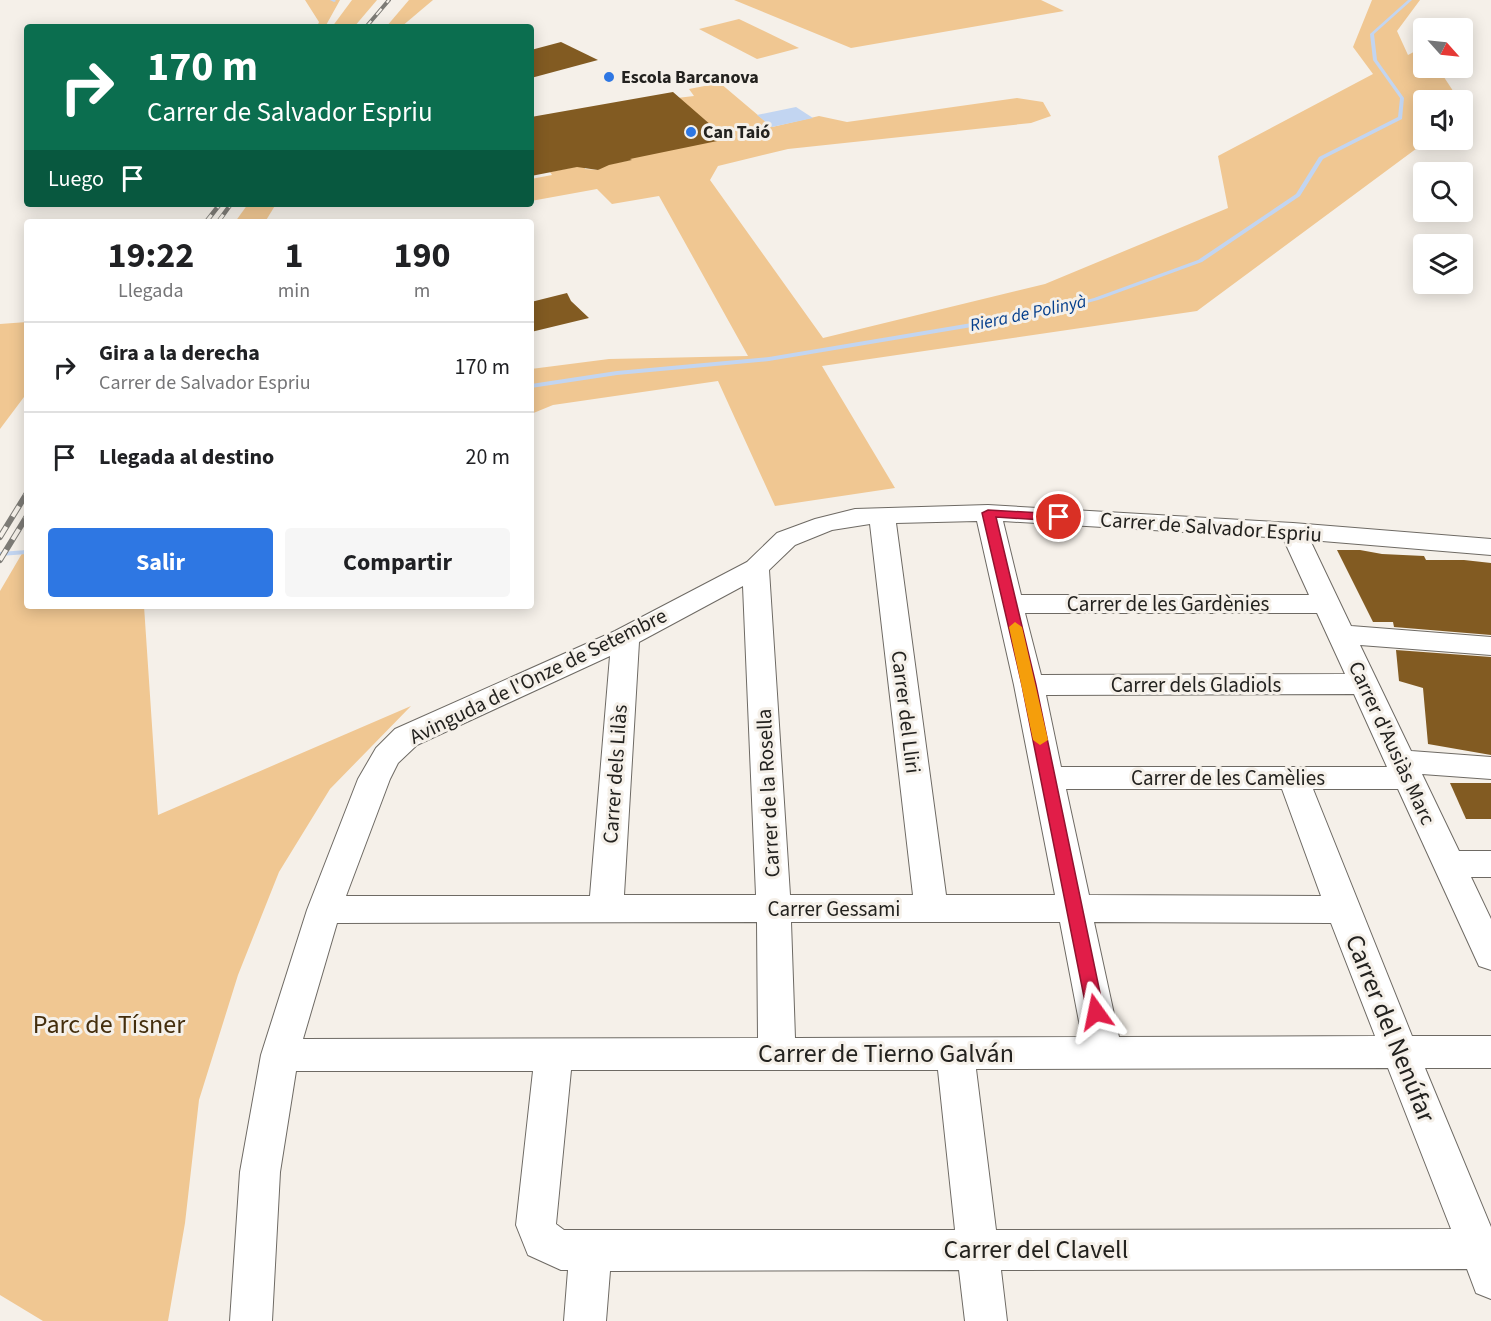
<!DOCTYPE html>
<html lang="es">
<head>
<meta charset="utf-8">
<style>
	:root { --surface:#fff; --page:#f6f6f6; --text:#202124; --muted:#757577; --line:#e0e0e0; --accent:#2e77e3 }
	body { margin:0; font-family:"Source Sans 3",sans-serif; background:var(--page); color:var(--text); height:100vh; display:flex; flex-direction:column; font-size:22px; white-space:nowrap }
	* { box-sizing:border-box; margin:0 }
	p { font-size:20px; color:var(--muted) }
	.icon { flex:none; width:33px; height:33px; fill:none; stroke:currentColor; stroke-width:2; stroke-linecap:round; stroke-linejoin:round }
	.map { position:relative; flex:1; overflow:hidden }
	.panel { position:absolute; left:24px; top:219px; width:510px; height:390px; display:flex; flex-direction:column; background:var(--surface); border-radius:6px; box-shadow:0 3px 15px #0003 }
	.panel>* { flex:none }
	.guide { position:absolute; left:24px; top:24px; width:510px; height:183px; border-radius:6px; box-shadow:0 3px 15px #0003; background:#0b6e4f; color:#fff; overflow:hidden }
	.needle { width:39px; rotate:117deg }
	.fabs { position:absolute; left:1413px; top:18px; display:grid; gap:12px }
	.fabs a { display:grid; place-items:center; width:60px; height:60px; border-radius:6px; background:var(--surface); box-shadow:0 3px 15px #0003; font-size:30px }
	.pin { position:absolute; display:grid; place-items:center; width:51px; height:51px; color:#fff; margin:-26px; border:3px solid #fff; border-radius:50%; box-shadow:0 2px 6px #0007 }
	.me { position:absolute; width:66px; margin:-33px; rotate:348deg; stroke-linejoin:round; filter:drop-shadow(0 0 4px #0008) }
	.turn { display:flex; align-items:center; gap:21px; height:126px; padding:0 24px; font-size:27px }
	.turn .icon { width:78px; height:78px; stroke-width:2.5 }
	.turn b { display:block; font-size:42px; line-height:51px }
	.then { display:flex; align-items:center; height:57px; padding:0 24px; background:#0003; gap:12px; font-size:22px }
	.eta { display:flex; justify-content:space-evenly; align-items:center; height:102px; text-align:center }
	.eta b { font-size:36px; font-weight:700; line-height:42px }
	.button { display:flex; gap:12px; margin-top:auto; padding:12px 24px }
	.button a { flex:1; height:69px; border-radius:6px; background:var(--accent); color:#fff; font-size:24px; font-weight:700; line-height:69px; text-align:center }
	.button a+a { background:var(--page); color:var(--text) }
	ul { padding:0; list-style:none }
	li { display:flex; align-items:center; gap:18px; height:90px; padding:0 24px; border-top:2px solid var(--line) }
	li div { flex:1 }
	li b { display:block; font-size:22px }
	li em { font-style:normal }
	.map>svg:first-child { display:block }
</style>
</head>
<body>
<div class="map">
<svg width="1491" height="1321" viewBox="0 0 1491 1321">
	<rect width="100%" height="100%" fill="#f5f0e9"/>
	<g fill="#f0c792">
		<path d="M305,0H340L325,27H317L319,22Z"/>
		<path d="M352,0H377L354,27H332Z"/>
		<path d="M409,0H433L401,27H386Z"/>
		<path d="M734,0H1041L1064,11L851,48Z"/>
		<path d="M1372,0H1420L1397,31L1408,55L1423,47L1424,68H1438L1459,100H1424V140H1428L1197,311L822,366L895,488L775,506L718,381L553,405L531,414V369L609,359L748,356L659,196L612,204L597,189L531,201V179L552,175L550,172L584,165L585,169L598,170L605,165L631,160L628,157L719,138L725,140L736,137L730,132L718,134L706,121L677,98L694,96L689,89L720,83L772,127L819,116L847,122L1017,98L1043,102L1051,116L1031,123L788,149L718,166L710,180L823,338L1045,284L1228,208L1218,156L1373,74L1353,47Z"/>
		<path d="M739,19L799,48L757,59L699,29Z"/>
		<path d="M248,204H276L265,222H235Z"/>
		<path d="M27,322V393L0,429V324Z"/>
		<path d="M27,545V606H144L158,815L411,706L330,789L279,872L238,975L199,1100L185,1223L168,1321H43L0,1295V591Z"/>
	</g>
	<path fill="#c2d5f1" d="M796,107L813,118L772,127L757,115Z"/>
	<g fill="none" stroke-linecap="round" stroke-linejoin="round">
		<g fill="#c2d5f1" fill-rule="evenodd">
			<path d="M330,0H335L336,1L334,2Z"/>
			<path d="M1408,0H1412L1374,34L1377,60L1404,98L1402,119L1323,159L1300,196L1202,262L1098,300L1043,315L769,361L617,375L531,388V384L617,371L769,357L1043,311L1094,298L1198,260L1296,194L1319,157L1398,117L1400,98L1373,60L1370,34Z"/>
			<path d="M27,550V554L0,556V552Z"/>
		</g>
	</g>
	<g fill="#825b22">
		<path d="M561,42L598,60L531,78V50Z"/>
		<path d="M673,92L727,139L630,159L632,160L609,165L598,170L577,167L531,176V117Z"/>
		<path d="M567,293L571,301L589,318L531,332V302Z"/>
		<path d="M1337,550H1360L1382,554L1424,556L1426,560H1464L1491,563V635L1394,627L1393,622H1373Z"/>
		<path d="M1396,650L1491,657V755L1428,744L1423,688L1399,681Z"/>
		<path d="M1450,783H1491V819H1466Z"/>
	</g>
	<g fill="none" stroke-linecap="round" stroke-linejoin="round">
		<defs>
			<path id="minor" d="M988,505L1293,523L1491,539V555L1310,540L1351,626L1491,637V655L1360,645L1411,751L1491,757V779L1422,774L1459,851H1491V877H1471L1491,919V970L1479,966L1398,789H1313L1412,1036H1491V1068H1425L1491,1227V1299L1476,1293L1467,1269L1001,1270L1007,1321H965L959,1270L610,1271L606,1321H564L568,1270H561L528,1255L516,1225L533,1071H296L280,1172L272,1321H230L240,1172L261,1055L307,910L358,779L376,748L395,729L615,631L747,562L777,533L815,519L855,509ZM977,521L1014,685L1055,895H946L896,523ZM1003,521L1283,538L1309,595H1021ZM870,524L913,895H790L769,570L795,545L832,530ZM743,586L756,895H624L639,642ZM1025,613H1317L1345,674L1041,675ZM610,656L590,896H346L390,779L398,763L417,745ZM1354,694L1387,767H1061L1046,695ZM1066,789H1282L1321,896L1089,895ZM757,922L758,1038L303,1039L337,923ZM791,922H1060L1082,1037L795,1038ZM1094,922L1331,923L1375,1036L1119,1037ZM1388,1068L1451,1229L996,1230L976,1069ZM571,1070H938L955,1230H564L556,1224Z"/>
		</defs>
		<use href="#minor" stroke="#6e6a64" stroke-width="2"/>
		<use href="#minor" fill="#fff" fill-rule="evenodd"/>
		<defs>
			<path id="rail-far2" d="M366,27L389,0"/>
			<g id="rail-far1">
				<path d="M206,222L220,204"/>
				<path d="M218,222L231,204"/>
			</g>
			<g id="rail">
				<path d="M0,537L27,493"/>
				<path d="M0,560L27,516"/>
			</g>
		</defs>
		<use href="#rail-far2" stroke="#7d7b76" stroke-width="4"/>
		<use href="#rail-far1" stroke="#7d7b76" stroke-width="4.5"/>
		<use href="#rail" stroke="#7d7b76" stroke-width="6"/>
		<use href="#rail-far2" stroke="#f5f0e9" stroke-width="2" stroke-dasharray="8" stroke-linecap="butt"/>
		<use href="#rail-far1" stroke="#f5f0e9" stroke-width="3" stroke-dasharray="9" stroke-linecap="butt"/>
		<use href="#rail" stroke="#f5f0e9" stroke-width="4" stroke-dasharray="12" stroke-linecap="butt"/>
	</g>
	<path fill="#e11d48" stroke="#92132f" stroke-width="1.5" d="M988,510L1059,514L1065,517L1059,521L996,517L1036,685L1104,1012L1102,1017L1096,1019L1089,1017L1087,1012L1022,685L982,513Z"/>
	<path fill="#f59e0b" d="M1015,622L1022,627L1048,740L1040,745L1033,740L1009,627Z"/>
	<g fill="#2e77e3" stroke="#f5f0e9" stroke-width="2">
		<circle cx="609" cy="77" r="6"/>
		<circle cx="691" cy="132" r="6"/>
	</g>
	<g text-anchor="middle" stroke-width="6" stroke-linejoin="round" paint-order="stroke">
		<g font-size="18" font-weight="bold" fill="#23221f" stroke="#f5f0e9" text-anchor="start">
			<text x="621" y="83">Escola Barcanova</text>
			<text x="703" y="138">Can Taió</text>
		</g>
		<g font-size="18" font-style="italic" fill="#043e8c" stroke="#f5f0e9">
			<text transform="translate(1028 313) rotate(-12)" y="6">Riera de Polinyà</text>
		</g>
		<g font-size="21" fill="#23221f" stroke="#f5f0e9">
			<text transform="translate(1211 527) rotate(4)" y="7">Carrer de Salvador Espriu</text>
			<text x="1168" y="611">Carrer de les Gardènies</text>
			<text transform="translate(538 676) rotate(-26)" y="7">Avinguda de l'Onze de Setembre</text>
			<text x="1196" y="692">Carrer dels Gladiols</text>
			<text transform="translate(906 712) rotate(83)" y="7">Carrer del Lliri</text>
			<text transform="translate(1392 743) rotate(65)" y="7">Carrer d'Ausiàs Marc</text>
			<text transform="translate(615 774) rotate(-86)" y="7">Carrer dels Lilàs</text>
			<text x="1228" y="785">Carrer de les Camèlies</text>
			<text transform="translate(768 793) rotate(-93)" y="7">Carrer de la Rosella</text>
			<text x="834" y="916">Carrer Gessami</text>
		</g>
		<g font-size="26" fill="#442e0d" stroke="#f5f0e9">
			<text x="109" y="1033">Parc de Tísner</text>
		</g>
		<g font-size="26" fill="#23221f" stroke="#f5f0e9">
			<text transform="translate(1391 1028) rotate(68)" y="9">Carrer del Nenúfar</text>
			<text x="886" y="1062">Carrer de Tierno Galván</text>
			<text x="1036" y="1258">Carrer del Clavell</text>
		</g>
	</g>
</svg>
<div class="fabs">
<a><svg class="needle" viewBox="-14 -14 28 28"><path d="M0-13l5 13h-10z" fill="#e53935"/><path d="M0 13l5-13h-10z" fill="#757577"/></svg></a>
<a><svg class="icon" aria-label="sound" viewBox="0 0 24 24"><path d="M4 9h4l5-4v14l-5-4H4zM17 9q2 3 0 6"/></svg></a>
<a><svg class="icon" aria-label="search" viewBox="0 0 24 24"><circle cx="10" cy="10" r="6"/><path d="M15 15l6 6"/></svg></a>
<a><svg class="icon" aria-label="layers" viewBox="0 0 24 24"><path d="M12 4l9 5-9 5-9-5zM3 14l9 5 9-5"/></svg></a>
</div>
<div class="pin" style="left:1059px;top:517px;background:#d93025"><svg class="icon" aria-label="arrive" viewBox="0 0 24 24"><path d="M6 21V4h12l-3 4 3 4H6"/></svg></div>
<svg class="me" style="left:1096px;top:1012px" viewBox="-20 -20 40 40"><path d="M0-17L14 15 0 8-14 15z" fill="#e11d48" stroke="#fff" stroke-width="4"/></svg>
<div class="guide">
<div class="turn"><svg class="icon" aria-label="right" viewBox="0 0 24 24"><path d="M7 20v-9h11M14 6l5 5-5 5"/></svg><div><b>170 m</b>Carrer de Salvador Espriu</div></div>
<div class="then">Luego<svg class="icon" aria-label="arrive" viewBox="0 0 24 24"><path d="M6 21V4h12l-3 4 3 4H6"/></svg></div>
</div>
<section class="panel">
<div class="eta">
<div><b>19:22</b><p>Llegada</p></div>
<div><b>1</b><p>min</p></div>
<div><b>190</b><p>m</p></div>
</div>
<ul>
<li><svg class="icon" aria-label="right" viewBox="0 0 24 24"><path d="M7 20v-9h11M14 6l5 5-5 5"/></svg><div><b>Gira a la derecha</b><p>Carrer de Salvador Espriu</p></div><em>170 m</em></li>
<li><svg class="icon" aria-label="arrive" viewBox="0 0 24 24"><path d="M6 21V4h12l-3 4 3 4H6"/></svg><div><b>Llegada al destino</b></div><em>20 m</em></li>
</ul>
<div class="button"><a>Salir</a><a>Compartir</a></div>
</section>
</div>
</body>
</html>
